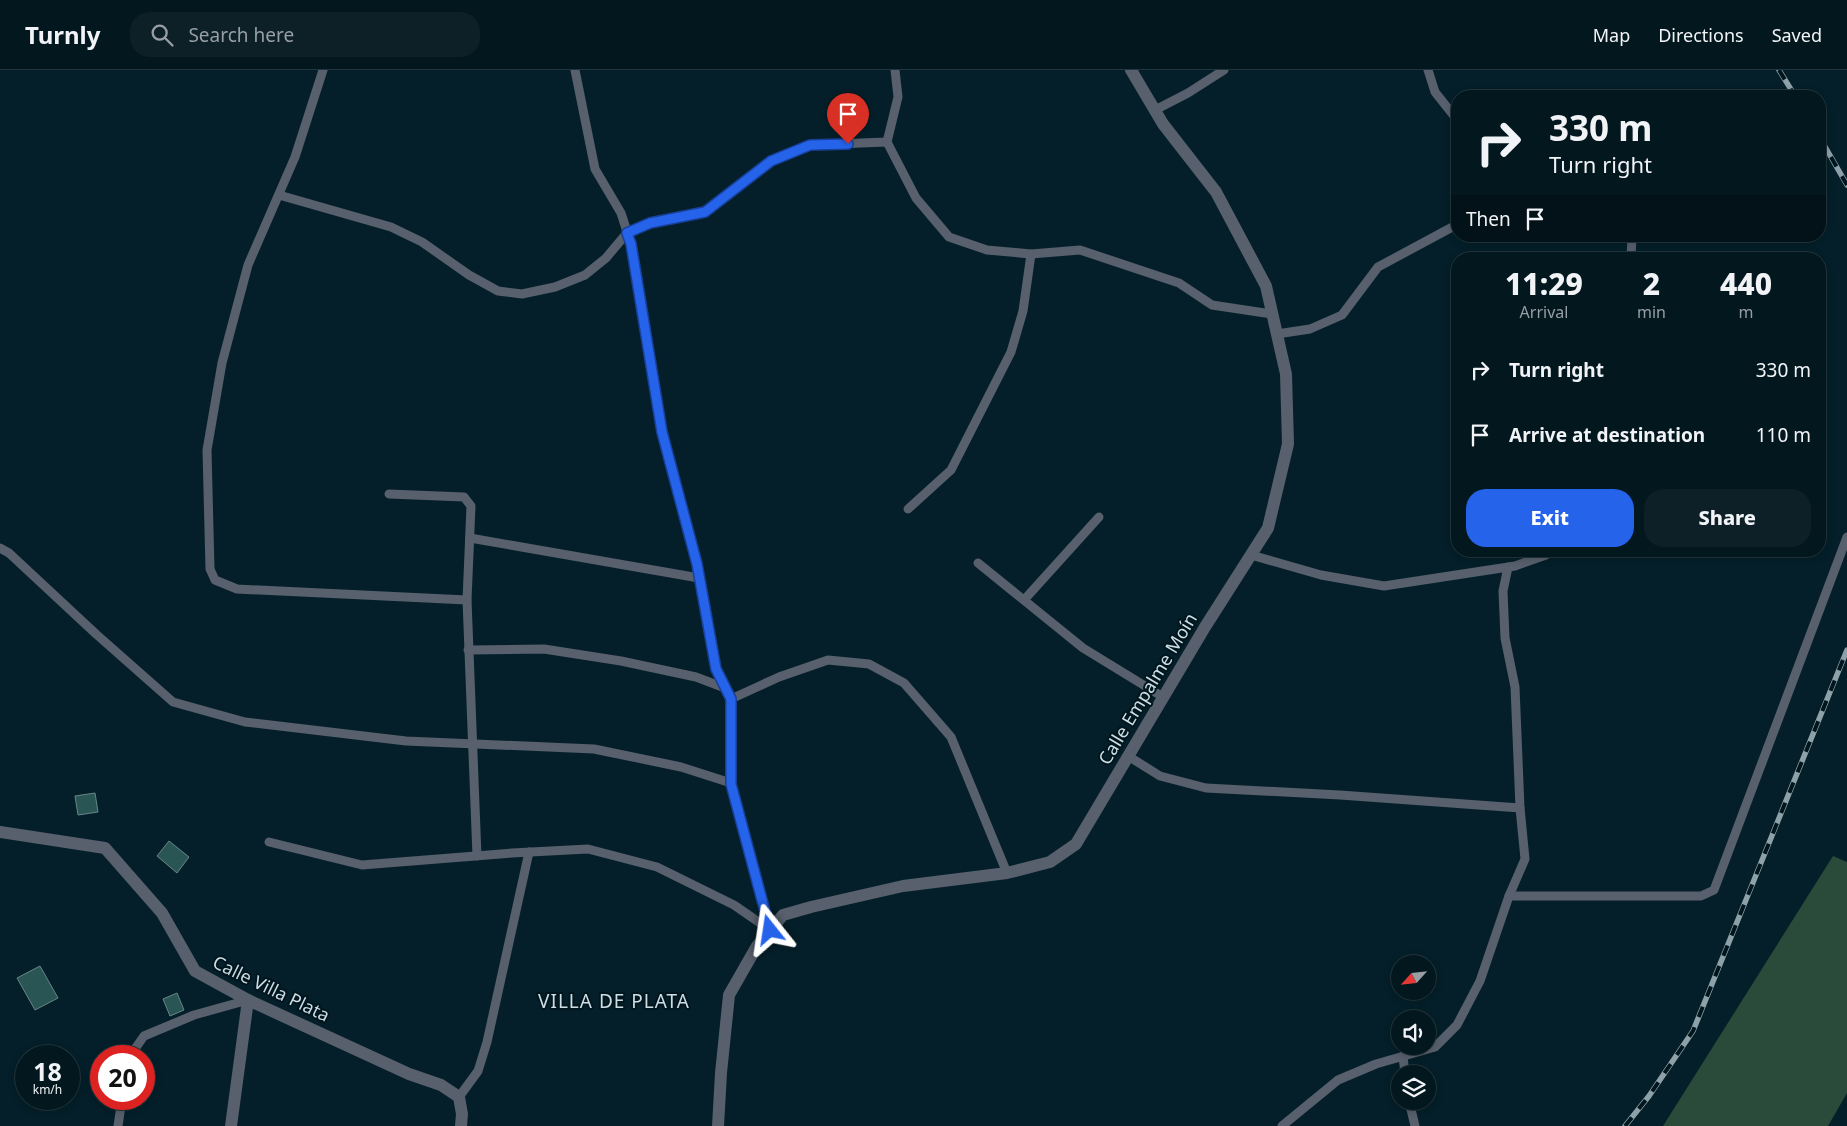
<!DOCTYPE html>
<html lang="en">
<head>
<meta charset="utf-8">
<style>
	:root { --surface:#03171f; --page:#0d2028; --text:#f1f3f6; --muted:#979fa4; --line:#24363d; --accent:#2563eb }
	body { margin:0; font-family:"Noto Sans",sans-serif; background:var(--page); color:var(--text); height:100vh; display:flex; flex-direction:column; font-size:19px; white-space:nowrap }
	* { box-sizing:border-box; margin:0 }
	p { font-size:16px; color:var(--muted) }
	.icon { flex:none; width:28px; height:28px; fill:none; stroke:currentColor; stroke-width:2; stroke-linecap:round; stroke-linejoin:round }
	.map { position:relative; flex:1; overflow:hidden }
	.sheet { position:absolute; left:1451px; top:182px; width:375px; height:305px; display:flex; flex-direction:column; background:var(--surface); border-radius:20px; box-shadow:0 2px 8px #0003,0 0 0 1px var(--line) }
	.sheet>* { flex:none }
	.hud { position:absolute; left:1451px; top:20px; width:375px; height:152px; border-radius:20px; box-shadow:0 2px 8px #0003,0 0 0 1px var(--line); background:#03171f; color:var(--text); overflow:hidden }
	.needle { width:32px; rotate:243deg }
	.controls { position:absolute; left:1391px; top:885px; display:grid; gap:10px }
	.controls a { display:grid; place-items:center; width:45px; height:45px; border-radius:50%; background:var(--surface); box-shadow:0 2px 8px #0003,0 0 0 1px var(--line); font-size:25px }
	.speed { position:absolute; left:15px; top:975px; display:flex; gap:10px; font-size:25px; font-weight:700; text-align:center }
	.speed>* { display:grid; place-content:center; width:65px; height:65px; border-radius:50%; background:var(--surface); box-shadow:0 2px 8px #0003,0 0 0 1px var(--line); line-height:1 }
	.speed small { font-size:12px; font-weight:400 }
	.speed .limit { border:8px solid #d22; background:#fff; color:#111 }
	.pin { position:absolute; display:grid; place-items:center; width:42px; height:42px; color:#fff; margin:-51px -21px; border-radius:50% 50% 50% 0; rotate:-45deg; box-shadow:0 0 5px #0007 }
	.pin .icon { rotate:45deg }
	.me { position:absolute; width:55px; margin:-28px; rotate:345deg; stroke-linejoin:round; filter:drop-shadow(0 0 4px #0008) }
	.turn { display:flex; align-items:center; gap:18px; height:105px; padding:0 15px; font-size:22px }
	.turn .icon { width:65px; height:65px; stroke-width:2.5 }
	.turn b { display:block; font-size:35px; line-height:42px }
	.then { display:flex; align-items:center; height:48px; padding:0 15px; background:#0003; gap:10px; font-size:19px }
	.eta { display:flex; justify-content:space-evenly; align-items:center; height:85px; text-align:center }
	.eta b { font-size:30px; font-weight:800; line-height:35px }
	.primary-button { display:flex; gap:10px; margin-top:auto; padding:10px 15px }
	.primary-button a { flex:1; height:58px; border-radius:20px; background:var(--accent); color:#fff; font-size:20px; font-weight:800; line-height:58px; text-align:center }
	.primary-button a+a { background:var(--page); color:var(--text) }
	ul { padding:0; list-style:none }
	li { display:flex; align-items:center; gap:15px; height:65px; padding:0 15px }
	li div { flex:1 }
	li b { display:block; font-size:19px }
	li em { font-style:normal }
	header { display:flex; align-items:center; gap:30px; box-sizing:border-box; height:70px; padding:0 25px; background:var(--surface); border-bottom:1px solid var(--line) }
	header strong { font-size:24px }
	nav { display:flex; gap:28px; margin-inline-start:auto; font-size:18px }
	.search { width:350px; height:45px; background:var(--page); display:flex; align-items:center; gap:12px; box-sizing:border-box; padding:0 18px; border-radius:20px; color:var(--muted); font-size:19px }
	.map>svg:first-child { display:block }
</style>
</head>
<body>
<header>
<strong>Turnly</strong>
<div class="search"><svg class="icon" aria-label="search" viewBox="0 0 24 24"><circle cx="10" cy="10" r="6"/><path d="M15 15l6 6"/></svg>Search here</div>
<nav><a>Map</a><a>Directions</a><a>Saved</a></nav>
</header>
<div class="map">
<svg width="1847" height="1056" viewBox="0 0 1847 1056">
	<rect width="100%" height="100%" fill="#041f29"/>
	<path fill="#2a4b3a" d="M1833,786L1847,792V1023L1828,1056H1663Z"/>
	<g fill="#295554" stroke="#668786">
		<path d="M95,723L98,742L78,745L75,726Z"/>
		<path d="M169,771L189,787L177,803L157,786Z"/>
		<path d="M40,896L58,928L35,940L17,908Z"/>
		<path d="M177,923L184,940L170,946L163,929Z"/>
	</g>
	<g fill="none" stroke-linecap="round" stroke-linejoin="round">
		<g stroke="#57606c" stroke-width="9">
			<path d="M323,0L295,87L248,195L222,293L207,380L210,499L215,510L237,519L467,530"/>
			<path d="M575,0L595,99L621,143L631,174L662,362L697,494L716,599L731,629V713L770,860"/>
			<path d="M1428,0L1435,22L1458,51"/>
			<path d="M1155,40L1188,23L1224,0"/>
			<path d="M887,72L898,27L895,0"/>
			<path d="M279,125L391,157L422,172L469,205L498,221L522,224L555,217L585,205L606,188L627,163L650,153L705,142L771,91L810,75L887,72L916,128L949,167L987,180L1031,184L1080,180L1179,213L1212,235L1272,244"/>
			<path d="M1631,189L1632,166"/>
			<path d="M1277,264L1310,259L1342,245L1378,197L1458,154"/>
			<path d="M389,424L464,427L471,436L467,530L477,786"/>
			<path d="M908,439L951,400L1011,282L1023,241L1031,184"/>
			<path d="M470,468L699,508"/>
			<path d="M0,478L9,483L96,564L173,632L245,652L406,671L594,679L681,697L731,713"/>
			<path d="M1251,485L1321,505L1384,516L1515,496L1546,485L1548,481"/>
			<path d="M978,493L1083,578L1163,627"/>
			<path d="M1024,530L1099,447"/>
			<path d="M468,580L544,579L621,591L696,607L725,618"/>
			<path d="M731,629L779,607L828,590L869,594L904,613L951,667L1007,803"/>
			<path d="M1128,686L1160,706L1206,718L1340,725L1520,738L1515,617L1505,568L1503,521L1508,497"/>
			<path d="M269,772L362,795L512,783L588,779L657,797L734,835L770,860"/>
			<path d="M1509,826H1701L1714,820L1847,467"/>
			<path d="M130,986L144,966L194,945L248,930"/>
			<path d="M1403,986L1405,1004"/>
			<path d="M459,1027L478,1001L487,972L529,782"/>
			<path d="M1409,1031L1415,1056"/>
			<path d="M118,1056L122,1029"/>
			<path d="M1282,1056L1338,1010L1376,994L1435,977L1457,955L1480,911L1509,826L1525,789L1520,738"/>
		</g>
		<g stroke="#57606c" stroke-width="12">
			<path d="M0,762L105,778L162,843L195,901L248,930L409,1004L441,1015L459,1027L462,1044L461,1056"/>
			<path d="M231,1056L248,930"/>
		</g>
		<path stroke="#57606c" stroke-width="12" d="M718,1056L721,1003L729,925L757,876L783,845L811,837L903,816L1007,803L1050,792L1076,774L1205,557L1268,458L1288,374L1286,304L1266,216L1216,122L1163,54L1131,0"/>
		<defs>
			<g id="rail">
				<path d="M1779,0L1795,26"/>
				<path d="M1820,68L1847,115"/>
				<path d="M1625,1056L1649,1026L1693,961L1847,580"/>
			</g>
		</defs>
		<use href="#rail" stroke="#8ea1a9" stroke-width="5.5"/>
		<use href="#rail" stroke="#00161f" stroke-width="4" stroke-dasharray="11" stroke-linecap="butt"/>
	</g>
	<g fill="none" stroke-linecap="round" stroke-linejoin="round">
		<defs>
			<path id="route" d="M770,860L731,714V629L716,599L697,494L662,362L631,174L627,163L650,153L705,142L771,91L810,75L848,74"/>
		</defs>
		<use href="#route" stroke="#184099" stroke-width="12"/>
		<use href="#route" stroke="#2563eb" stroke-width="9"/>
	</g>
	<g text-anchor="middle" stroke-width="4" stroke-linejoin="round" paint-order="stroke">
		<g font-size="18" fill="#cddde3" stroke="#00161f">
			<text transform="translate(1148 619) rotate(-59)" y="6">Calle Empalme Moín</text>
			<text transform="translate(271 919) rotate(26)" y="6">Calle Villa Plata</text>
		</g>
		<g font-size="19" letter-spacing="1" fill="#cddde3" stroke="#00161f">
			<text x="614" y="938">VILLA DE PLATA</text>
		</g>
	</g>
</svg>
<div class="controls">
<a><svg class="needle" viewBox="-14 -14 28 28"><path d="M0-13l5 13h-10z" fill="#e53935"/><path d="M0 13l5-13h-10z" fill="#979fa4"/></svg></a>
<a><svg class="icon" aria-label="sound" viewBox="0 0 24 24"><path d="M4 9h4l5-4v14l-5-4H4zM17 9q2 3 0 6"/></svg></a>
<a><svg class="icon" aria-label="layers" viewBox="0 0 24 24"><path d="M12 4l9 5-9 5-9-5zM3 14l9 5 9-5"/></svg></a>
</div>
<div class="speed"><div>18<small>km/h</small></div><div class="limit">20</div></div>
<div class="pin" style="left:848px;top:74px;background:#d93025"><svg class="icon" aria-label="arrive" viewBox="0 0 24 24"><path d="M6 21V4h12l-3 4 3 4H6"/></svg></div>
<svg class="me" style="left:770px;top:860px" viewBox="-20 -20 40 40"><path d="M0-17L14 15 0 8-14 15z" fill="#2563eb" stroke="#fff" stroke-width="4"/></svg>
<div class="hud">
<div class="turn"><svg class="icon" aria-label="right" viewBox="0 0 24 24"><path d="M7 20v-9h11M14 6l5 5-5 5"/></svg><div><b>330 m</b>Turn right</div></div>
<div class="then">Then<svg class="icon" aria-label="arrive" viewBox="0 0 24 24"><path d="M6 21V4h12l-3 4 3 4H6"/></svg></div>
</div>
<section class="sheet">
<div class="eta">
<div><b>11:29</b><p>Arrival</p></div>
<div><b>2</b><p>min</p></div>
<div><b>440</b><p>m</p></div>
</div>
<ul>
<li><svg class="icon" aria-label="right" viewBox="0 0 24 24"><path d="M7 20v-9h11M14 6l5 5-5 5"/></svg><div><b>Turn right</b></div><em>330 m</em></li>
<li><svg class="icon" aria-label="arrive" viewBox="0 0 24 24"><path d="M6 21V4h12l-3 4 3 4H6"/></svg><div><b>Arrive at destination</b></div><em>110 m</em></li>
</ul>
<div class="primary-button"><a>Exit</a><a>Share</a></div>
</section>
</div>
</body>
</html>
